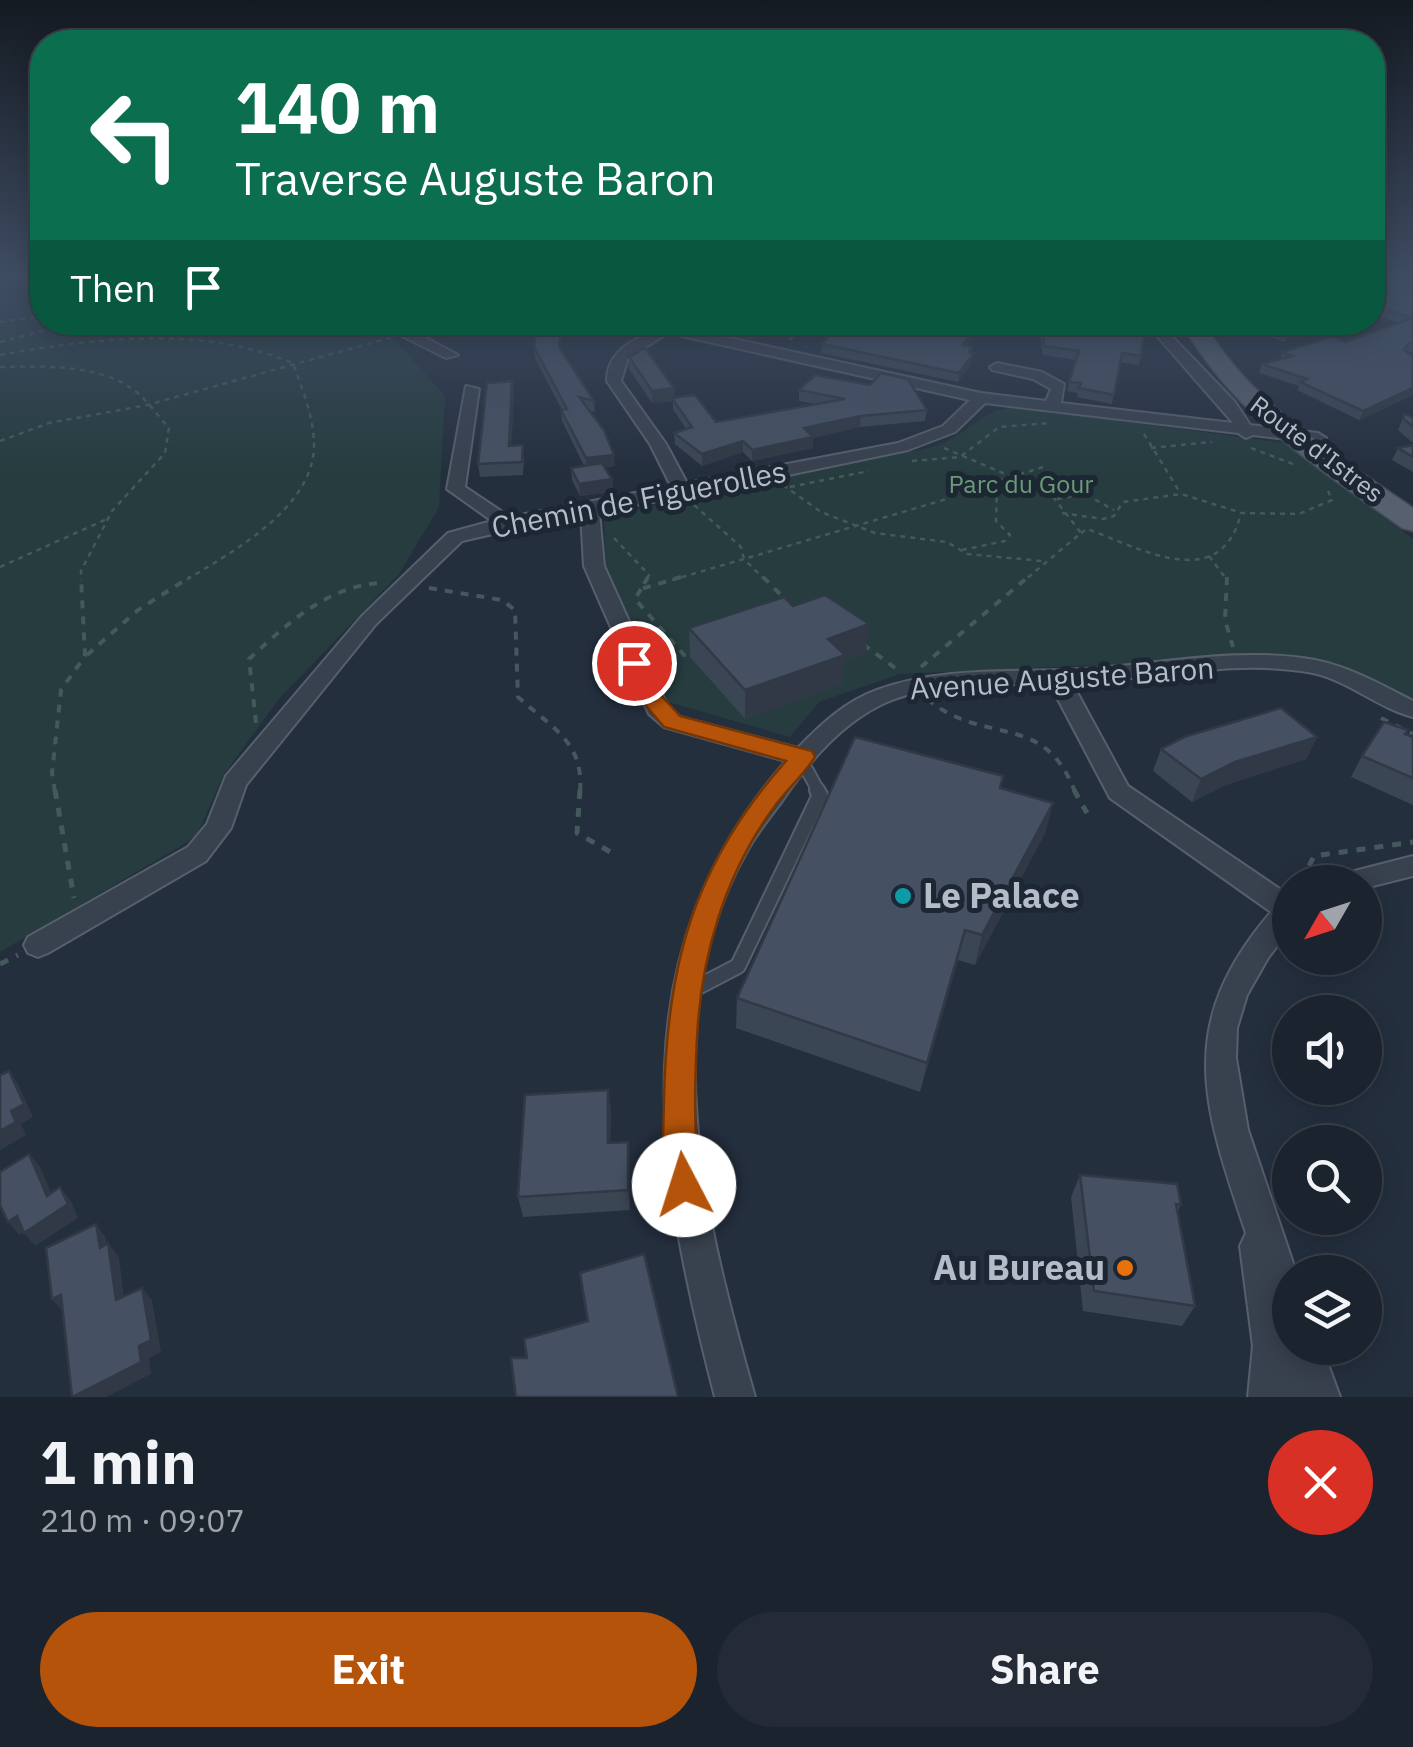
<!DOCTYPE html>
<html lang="en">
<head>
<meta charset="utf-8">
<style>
	:root { --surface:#1b232e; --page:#242b36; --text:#f1f3f6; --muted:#a0a4aa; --line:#39404a; --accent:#b45309 }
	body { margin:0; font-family:"IBM Plex Sans",sans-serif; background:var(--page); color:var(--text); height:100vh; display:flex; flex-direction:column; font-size:38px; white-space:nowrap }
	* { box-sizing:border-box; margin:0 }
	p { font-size:32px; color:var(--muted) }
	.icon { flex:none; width:55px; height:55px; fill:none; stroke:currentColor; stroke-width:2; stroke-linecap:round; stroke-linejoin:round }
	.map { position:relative; height:1397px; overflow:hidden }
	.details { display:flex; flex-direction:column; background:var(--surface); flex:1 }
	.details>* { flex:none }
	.guide { position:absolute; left:30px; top:30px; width:1355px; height:305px; border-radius:40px; box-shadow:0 5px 25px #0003,0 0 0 2px var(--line); background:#0b6e4f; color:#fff; overflow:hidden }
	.needle { width:65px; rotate:231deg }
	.tools { position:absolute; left:1272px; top:865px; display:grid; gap:20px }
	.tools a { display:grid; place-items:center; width:110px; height:110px; border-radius:50%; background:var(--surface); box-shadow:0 5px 25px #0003,0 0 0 2px var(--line); font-size:50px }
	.pin { position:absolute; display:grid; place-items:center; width:85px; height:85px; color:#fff; margin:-42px; border:5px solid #fff; border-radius:50%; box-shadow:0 2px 10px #0007 }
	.me { position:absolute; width:110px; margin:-55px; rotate:355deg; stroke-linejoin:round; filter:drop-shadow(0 0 8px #0008) }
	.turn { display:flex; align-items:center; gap:35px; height:210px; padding:0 40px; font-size:45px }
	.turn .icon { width:130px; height:130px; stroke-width:2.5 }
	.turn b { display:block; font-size:70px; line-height:85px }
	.then { display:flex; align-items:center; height:95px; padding:0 40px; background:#0003; gap:20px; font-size:38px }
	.round { display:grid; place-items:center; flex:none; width:105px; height:105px; border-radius:52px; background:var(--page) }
	.head { display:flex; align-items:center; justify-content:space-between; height:170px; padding:0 40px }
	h1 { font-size:60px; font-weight:700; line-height:75px }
	.action { display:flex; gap:20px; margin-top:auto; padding:20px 40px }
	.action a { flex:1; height:115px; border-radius:60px; background:var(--accent); color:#fff; font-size:40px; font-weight:700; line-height:115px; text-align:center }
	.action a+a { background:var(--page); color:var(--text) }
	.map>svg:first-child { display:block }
</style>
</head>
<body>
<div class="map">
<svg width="1413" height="1397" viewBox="0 0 1413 1397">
	<rect width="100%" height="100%" fill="#242f3e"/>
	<g fill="#263c3f">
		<path d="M0,298L42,303V322H189L275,331L381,324L445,396L439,507L399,574L278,700L223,776L196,837L0,952Z"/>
		<path d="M1016,407L1292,444L1413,539V702L1343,668L1300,656L900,674L819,702L790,737L665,701L606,567L604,521L626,512L872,457C896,452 917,453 940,444C973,431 979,410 1016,407Z"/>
	</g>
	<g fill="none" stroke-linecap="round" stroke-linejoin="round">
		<defs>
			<path id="lane-far1" d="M795,766L807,770L819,792"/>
			<path id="lane" d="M690,991L738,966L820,795L817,790"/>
			<g id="street">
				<path d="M396,322H410L413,331L458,355L446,358L402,336Z"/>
				<path d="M630,322H657L981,393L1046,401L1051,389L1033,379L992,370L990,367L997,363L1042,372L1064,384L1061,403L1233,423L1145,322H1158L1235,402L1250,425L1318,433L1326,438L1318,443L1253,435L1246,438L1238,433L985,403L955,432L908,450L683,497L599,511L604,566L667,705L680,717L798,748C821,724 846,701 877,690C942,666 1013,673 1080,669C1157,665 1238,646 1315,660C1350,667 1382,685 1413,701V717C1378,708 1349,681 1313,673C1234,658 1151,680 1072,683L1128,786L1290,896V929L1268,958L1247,995L1237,1028L1236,1058L1248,1130L1296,1272H1290V1348H1322L1340,1397H1248L1253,1346L1240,1246L1246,1233C1203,1105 1174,1025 1271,912L1110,798L1050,684C998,685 941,681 892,700C846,718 809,761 782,801C770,817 757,833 747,851C652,1017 706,1225 755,1397H715C656,1169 617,954 786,761L664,727L649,714L584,566L581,514L462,541L376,624L246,785L231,828L206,861L48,953L38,957L28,953L24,945L28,937L188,847L207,824L226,776L362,616L448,533L492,521L447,489L466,386L479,389L465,487L510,517L671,486L650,444L607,381C607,352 631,341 654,330ZM668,333L970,400L943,426L898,443L687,483L666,444L621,381L628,358Z"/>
				<path d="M1413,856V876L1365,888V882H1336L1339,875Z"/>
			</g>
			<path id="primary" d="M1181,322H1203C1253,406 1335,454 1413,508V531L1402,528C1318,468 1233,415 1181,322Z"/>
		</defs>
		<use href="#lane-far1" stroke="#565f6c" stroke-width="15"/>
		<use href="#lane" stroke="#565f6c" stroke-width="18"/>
		<use href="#street" stroke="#565f6c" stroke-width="4"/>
		<use href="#primary" stroke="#414a57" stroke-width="3"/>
		<g stroke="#44595c" stroke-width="2.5" stroke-dasharray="5 5" stroke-linecap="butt">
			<path d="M0,322L42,316"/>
			<path d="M789,340L814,322"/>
			<path d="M0,342L78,322"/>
			<path d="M0,355C96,338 200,325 293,363C302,389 314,417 314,445C314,508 232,552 186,580"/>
			<path d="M0,367C40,366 96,364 131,388C146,398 157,415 169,428L165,453L112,511L81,571V580"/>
			<path d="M1144,434L1181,494"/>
			<path d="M0,441L49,423L147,405L393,337"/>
			<path d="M944,448L1050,493L1081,533L1025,580"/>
			<path d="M1151,448L1212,442"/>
			<path d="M1251,448L1293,464"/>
			<path d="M912,461L960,457L999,427L1050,423"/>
			<path d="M783,485L821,512L875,533L947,542L967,554L1042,561"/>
			<path d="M790,487L869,471"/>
			<path d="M1057,499L1085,494L1114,510"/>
			<path d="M694,505L741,547L744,559L950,498"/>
			<path d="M1062,513L1103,519L1114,516L1123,502L1181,494L1239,512"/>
			<path d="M1081,533L1087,529C1136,546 1221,597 1241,513L1299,514L1332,500L1328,491"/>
			<path d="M614,538L649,575L646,580"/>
			<path d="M962,550L1005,541L1010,535L996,521L997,489L992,483L1043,467"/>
			<path d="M1209,556L1227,580"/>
			<path d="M0,567L107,519"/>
			<path d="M672,580L744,559L765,580"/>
		</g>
		<g stroke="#44595c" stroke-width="4" stroke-dasharray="8 8" stroke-linecap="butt">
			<path d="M648,577L641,589L681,577"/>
			<path d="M763,577L784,598"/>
			<path d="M1227,577L1225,620L1233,647"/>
			<path d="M429,588L502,600L515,610L518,697C553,729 584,742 580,792"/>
			<path d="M641,589L635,599L684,655L693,653"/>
			<path d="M863,644L899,671"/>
			<path d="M87,655L138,610L190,577"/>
			<path d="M921,667L1028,577"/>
			<path d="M927,699C985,747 1044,710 1075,792"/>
			<path d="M1381,718L1413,734"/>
			<path d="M256,723L249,659C286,625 327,586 380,583"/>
			<path d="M55,792L52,773L61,690L85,656L81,577"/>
		</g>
		<g stroke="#44595c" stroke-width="5" stroke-dasharray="9 9" stroke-linecap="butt">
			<path d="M55,790L74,898"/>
			<path d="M580,790L577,833L614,854"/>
			<path d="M1074,790L1087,813"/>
			<path d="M1301,882L1314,856L1413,842"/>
			<path d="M0,964L18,955"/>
		</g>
		<use href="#lane-far1" stroke="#38414e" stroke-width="11"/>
		<use href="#lane" stroke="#38414e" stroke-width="14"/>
		<use href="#street" fill="#38414e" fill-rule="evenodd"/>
		<use href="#primary" fill="#56606e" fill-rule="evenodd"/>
	</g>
	<g fill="#3b4654">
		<path d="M1372,277H1413V353L1406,351L1413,356V395L1359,420L1297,390L1299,386L1259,373L1262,364L1280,359L1282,352L1345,342L1399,323L1372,314Z"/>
		<path d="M427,322H502L471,338L431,327Z"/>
		<path d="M518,322H572L573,330L561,336L560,349L594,401L595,412L589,410L615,466L605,467L612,479L613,492L580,496L572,480L571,468L584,466L562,421L561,410H562L535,358L534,347L537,328Z"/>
		<path d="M770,322L752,339L730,334V323Z"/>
		<path d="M841,322H982L967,346L972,347V362L958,382L821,353L822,344Z"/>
		<path d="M986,322H1093L1141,356L1139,365L1120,362L1112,404L1077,397L1078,393L1067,391L1076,360L1043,355L1039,329L1007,324Z"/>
		<path d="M1112,322H1135L1134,326Z"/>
		<path d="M1249,322H1284L1289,332L1285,342L1247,329Z"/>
		<path d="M629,357L674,388L675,397L716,422L816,404L799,401V390L927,410L925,421L860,427L813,438V448L752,461L743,452L702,466L675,444L674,433L686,429L673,409V401L652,403L629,369Z"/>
		<path d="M512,381L514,393L511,446L524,458L523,475L480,477L478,464Z"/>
		<path d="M1403,418H1413V443L1398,430Z"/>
		<path d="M1413,445V472L1392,460L1398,448Z"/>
		<path d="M689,628L866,652L845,660L842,684L745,719L690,657Z"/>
		<path d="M1406,734L1413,737V805L1351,777L1362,756Z"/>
		<path d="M1317,737L1306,759L1226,785L1192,802L1153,771L1161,749Z"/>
		<path d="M1000,789L1053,803L1045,833L975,965L958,960L920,1092L736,1028L737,998Z"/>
		<path d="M608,1090L611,1111L610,1143L628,1142L630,1210L523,1217L518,1197Z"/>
		<path d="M1080,1175L1181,1205L1178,1210L1195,1306L1182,1326L1083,1311L1071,1197Z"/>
	</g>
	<g fill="#303945">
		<path d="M480,322H502L471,338L469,328Z"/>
		<path d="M561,322H572L573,330L561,336L560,357L559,347Z"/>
		<path d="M758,322H770L752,339V328Z"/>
		<path d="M978,322H982L961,354L963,345Z"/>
		<path d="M974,353L972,362L958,382L959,373Z"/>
		<path d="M512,381L514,393L511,459L509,446Z"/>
		<path d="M674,388L675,400L672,398L673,401L652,403V391Z"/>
		<path d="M1413,388V395L1359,420L1363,411Z"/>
		<path d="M861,416L860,427L813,438V448L752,461V450L804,428Z"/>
		<path d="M743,441V452L702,466V454Z"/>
		<path d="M614,455L615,466L586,470V458Z"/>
		<path d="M612,479L613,492L580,496L579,484Z"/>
		<path d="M869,624L866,652L845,660L842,684L745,719V690L828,639Z"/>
		<path d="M1317,737L1306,759L1226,785L1192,802L1201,779L1235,762Z"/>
		<path d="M1053,803L1045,833L975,965L982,935Z"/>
		<path d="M965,930L958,960L920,1092L927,1063Z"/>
		<path d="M9,1071L18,1084L33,1117L21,1124L26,1135L0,1150V1131L11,1111Z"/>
		<path d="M608,1090L611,1111L610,1163L608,1143Z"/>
		<path d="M628,1142L629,1162L630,1210L628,1190Z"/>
		<path d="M29,1154L40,1167L58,1209L47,1196Z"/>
		<path d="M60,1187L71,1201L78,1218L35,1246L24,1233Z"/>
		<path d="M17,1216L28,1229L19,1235L8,1222Z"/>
		<path d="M96,1224L106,1238L110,1261L100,1248Z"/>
		<path d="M108,1243L119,1257L126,1313L116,1300Z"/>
		<path d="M142,1288L152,1300L161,1352L149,1358L151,1374L106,1397H73L139,1346Z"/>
		<path d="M61,1295L63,1312L52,1299Z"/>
	</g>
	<g fill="#455162" stroke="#303945" stroke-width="2.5">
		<path d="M1372,277H1413V344L1409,343L1404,350L1413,356V388L1363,411L1300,382L1307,379L1262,364L1292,356L1282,352L1332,337L1345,342L1413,318L1372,305Z"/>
		<path d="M450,322H480L469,328Z"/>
		<path d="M538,322H568L560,326L559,347L594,401L579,397L604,430L614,455L586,458L561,410L567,409L534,347Z"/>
		<path d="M730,322H758L752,328Z"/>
		<path d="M841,322H978L963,345L972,347L969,352L974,353L959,373L822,344Z"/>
		<path d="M1041,322H1093L1144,335L1141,356L1122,353L1114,395L1079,388L1081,383L1069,382L1079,351L1044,346Z"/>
		<path d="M1259,322H1284L1289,332Z"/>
		<path d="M645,348L674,388L652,391L629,357Z"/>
		<path d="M881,373L908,379L927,410L861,416L804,428L813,437L752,450L743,441L702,454L674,433L692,427L672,398L695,395L716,422L845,399L799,390L815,375L870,385Z"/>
		<path d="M512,381L509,446L523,445L522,462L478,464L487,383Z"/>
		<path d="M1405,414L1413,418V427L1403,418Z"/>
		<path d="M1413,445V457L1398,448Z"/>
		<path d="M602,463L612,479L579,484L571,468Z"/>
		<path d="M825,595L869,624L828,639L845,655L745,690L689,628L784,597L793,606Z"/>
		<path d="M1281,708L1317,737L1235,762L1201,779L1161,749L1187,736Z"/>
		<path d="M1384,722L1408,730L1405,734L1413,737V778L1362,756Z"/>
		<path d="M855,737L1003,776L1000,788L1053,803L982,935L965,930L927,1063L737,998Z"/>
		<path d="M9,1071L24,1104L11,1111L16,1122L0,1131V1075Z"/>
		<path d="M608,1090V1143L628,1142V1190L518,1197L525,1095Z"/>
		<path d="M29,1154L47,1196L60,1187L68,1204L24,1233L17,1216L8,1222L0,1205V1172Z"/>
		<path d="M1080,1175L1177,1184L1181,1205L1176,1204L1195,1306L1094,1291Z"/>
		<path d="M96,1224L100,1248L108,1243L116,1300L142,1288L151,1340L139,1346L141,1362L72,1397L61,1295L52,1299L46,1248Z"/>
		<path d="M644,1254L678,1397H516L511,1358H527L524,1339L588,1321L580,1273Z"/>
	</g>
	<linearGradient id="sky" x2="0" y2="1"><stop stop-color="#141a22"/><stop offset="0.59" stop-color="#3f4d63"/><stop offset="1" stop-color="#3f4d63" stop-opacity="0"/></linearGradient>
	<rect width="1413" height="472" fill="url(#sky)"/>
	<path fill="#b45309" stroke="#753606" stroke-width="2.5" d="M634,656L642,658L658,692L680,716L812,751L815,757C803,776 785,791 772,810C724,877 701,957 697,1038C695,1076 694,1116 697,1153C698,1170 703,1181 697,1197L684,1202L672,1197C659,1166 664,1131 664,1098C667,963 694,864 786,761L664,727L637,695L624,663Z"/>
	<circle fill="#0f9aa8" stroke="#1d2633" stroke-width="4" cx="903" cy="896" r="10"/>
	<circle fill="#e8710a" stroke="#1d2633" stroke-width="4" cx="1125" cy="1268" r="10"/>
	<g text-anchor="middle" stroke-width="10" stroke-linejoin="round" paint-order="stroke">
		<g font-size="25" fill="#b4bcc9" stroke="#1d2633">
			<text transform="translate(1317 449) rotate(37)" y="9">Route d'Istres</text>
		</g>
		<g font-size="25" fill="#6b9a76" stroke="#1d2633">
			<text x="1021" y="493">Parc du Gour</text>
		</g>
		<g font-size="30" fill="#b4bcc9" stroke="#1d2633">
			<text transform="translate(639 500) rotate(-11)" y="10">Chemin de Figuerolles</text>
			<text transform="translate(1062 679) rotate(-4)" y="10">Avenue Auguste Baron</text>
		</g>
		<g font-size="35" font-weight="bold" fill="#b4bcc9" stroke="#1d2633" text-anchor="start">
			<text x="923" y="908">Le Palace</text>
			<text x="1105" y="1280" text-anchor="end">Au Bureau</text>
		</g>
	</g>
</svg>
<div class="tools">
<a><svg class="needle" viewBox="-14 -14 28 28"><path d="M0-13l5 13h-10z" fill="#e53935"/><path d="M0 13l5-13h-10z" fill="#a0a4aa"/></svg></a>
<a><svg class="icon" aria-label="sound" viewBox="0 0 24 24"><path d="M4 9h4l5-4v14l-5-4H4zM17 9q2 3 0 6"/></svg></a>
<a><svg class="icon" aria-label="search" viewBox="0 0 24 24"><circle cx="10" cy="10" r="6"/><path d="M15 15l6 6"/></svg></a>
<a><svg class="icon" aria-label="layers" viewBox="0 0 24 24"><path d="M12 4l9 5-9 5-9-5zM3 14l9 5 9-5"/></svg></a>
</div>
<div class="pin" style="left:634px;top:663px;background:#d93025"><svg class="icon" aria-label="arrive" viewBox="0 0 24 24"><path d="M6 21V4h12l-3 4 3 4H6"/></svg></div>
<svg class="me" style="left:684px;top:1185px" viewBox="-20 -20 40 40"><circle r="19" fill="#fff"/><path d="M0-13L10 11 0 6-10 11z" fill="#b45309"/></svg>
<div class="guide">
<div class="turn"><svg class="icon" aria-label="left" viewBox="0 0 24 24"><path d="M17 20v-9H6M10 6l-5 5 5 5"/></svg><div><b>140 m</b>Traverse Auguste Baron</div></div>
<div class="then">Then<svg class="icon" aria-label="arrive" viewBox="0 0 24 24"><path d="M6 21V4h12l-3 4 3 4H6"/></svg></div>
</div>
</div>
<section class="details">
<div class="head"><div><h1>1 min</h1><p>210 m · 09:07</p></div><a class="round" style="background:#d93025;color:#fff"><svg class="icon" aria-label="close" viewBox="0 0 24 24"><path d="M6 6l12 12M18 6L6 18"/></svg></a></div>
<div class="action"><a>Exit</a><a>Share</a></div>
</section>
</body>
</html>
